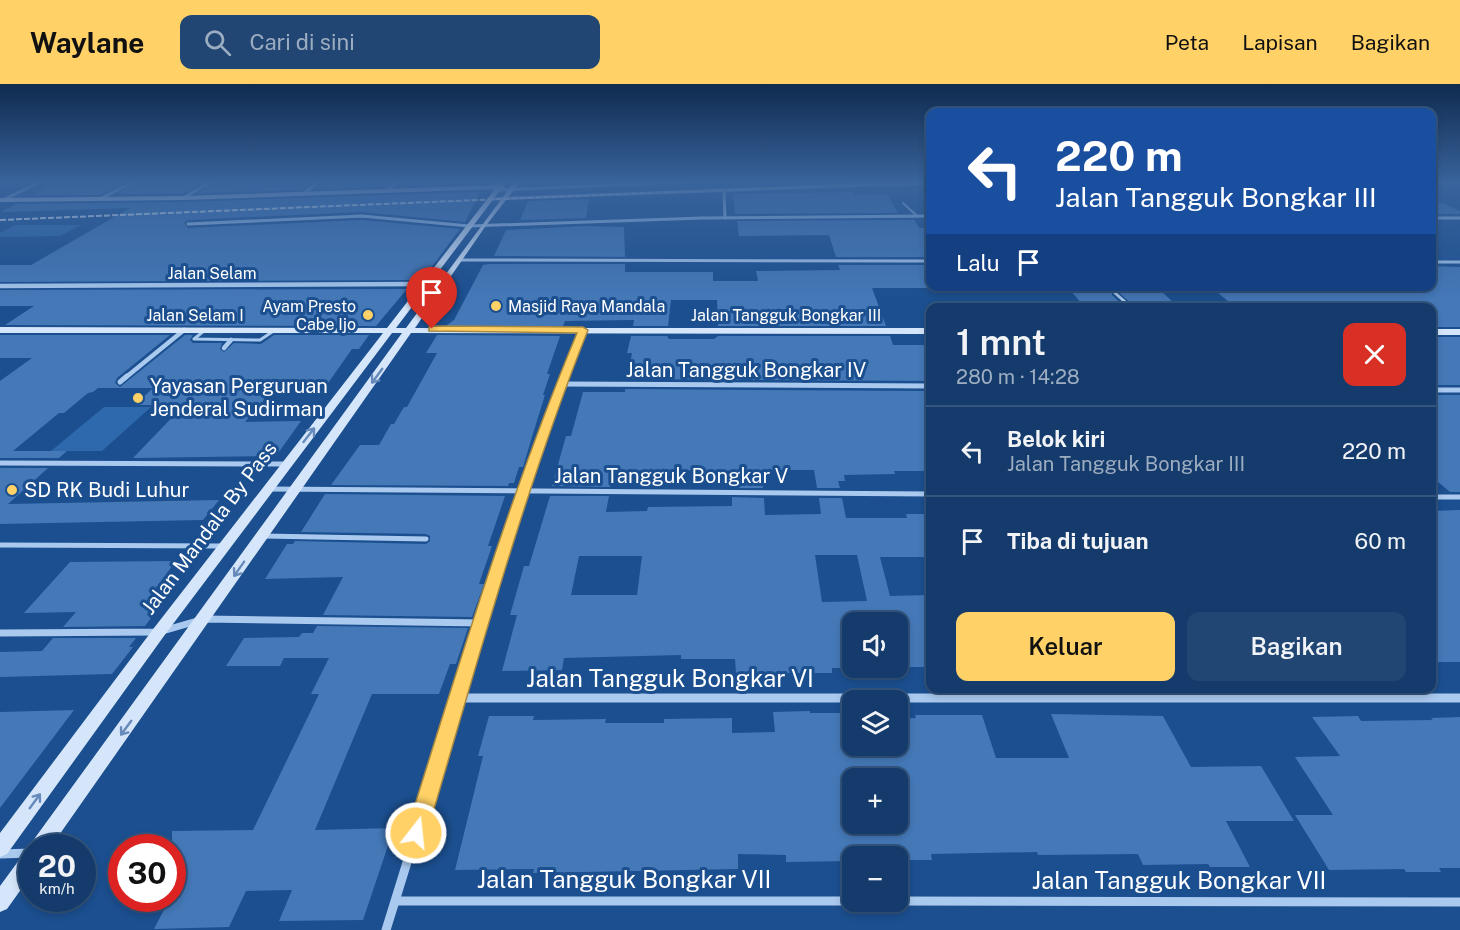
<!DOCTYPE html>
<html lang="id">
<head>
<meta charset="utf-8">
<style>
	:root { --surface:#143b6b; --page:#214673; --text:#f1f3f6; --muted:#9dadc1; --line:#33557e; --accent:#ffd166 }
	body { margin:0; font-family:"Public Sans",sans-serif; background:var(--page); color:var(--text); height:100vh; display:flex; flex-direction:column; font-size:22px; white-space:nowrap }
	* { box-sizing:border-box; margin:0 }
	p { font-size:20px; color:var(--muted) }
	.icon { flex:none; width:33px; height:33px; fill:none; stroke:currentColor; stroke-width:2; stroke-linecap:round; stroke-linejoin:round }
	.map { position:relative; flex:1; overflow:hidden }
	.panel { position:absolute; left:926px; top:219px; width:510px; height:390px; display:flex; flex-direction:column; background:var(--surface); border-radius:12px; box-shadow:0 3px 9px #0003,0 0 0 2px var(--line) }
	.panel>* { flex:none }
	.hud { position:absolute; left:926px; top:24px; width:510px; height:183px; border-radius:12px; box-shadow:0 3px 9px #0003,0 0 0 2px var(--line); background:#1a4fa0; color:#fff; overflow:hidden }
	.buttons { position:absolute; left:842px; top:528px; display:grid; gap:12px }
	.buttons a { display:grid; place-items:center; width:66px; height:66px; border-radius:12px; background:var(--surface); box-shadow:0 3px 9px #0003,0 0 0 2px var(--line); font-size:30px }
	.speed { position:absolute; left:18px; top:750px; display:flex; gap:12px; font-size:30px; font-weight:700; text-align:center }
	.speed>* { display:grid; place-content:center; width:78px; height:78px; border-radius:50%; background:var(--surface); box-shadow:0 3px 9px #0003,0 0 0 2px var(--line); line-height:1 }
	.speed small { font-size:15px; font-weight:400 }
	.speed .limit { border:9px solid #d22; background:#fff; color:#111 }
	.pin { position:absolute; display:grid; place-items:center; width:51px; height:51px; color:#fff; margin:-62px -26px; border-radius:50% 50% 50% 0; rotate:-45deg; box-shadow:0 0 6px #0007 }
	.pin .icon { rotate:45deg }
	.me { position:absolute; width:66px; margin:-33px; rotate:16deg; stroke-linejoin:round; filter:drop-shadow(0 0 4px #0008) }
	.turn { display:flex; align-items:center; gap:21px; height:126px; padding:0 30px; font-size:27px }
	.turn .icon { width:78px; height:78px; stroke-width:2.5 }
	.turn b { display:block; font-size:42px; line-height:51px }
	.then { display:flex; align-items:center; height:57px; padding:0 30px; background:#0003; gap:12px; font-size:22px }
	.round { display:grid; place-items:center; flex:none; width:63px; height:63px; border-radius:12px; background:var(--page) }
	.overview { display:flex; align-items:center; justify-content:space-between; height:102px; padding:0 30px }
	h1 { font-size:36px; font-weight:600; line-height:45px }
	.button { display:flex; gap:12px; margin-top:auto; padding:12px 30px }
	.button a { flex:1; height:69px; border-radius:12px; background:var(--accent); color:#111; font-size:24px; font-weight:600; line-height:69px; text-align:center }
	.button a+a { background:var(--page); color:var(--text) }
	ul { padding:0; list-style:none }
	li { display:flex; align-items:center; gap:18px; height:90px; padding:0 30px; border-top:2px solid var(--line) }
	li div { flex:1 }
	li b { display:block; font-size:22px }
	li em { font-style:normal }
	header { display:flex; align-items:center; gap:36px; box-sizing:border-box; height:84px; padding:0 30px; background:var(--accent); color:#111 }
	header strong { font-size:28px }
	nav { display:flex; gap:33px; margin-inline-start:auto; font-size:21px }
	.search { width:420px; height:54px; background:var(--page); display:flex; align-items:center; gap:15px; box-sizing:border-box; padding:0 21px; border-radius:12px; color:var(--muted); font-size:22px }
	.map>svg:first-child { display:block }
</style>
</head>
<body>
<header>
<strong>Waylane</strong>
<div class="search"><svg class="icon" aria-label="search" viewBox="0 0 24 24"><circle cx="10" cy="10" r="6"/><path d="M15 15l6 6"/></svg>Cari di sini</div>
<nav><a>Peta</a><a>Lapisan</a><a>Bagikan</a></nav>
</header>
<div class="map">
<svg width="1460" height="846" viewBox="0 0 1460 846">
	<rect width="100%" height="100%" fill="#1b4f8f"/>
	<g fill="#2e69ad">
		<path d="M14,141H81L60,152L0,153V149Z"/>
		<path d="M104,323H151L102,367H51Z"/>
	</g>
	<g fill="#4478b7" fill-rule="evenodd">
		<path d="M57,98H125L100,111H32Z"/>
		<path d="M137,98H203L183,110H117Z"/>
		<path d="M215,98H309L311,99L303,106L199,109Z"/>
		<path d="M378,98H391L385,103L315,105L322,99Z"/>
		<path d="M401,98H485L398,102Z"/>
		<path d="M480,108L465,138L362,128L188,136L184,139L188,144L362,136L460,145L428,188H424L419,196L0,198V181H31L130,124L1,128L16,120L183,118Z"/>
		<path d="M853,108L854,111L887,110L898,129L735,130L733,110Z"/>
		<path d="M1431,114L1460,127V130H1431Z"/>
		<path d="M589,115L586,134L520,136L528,117Z"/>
		<path d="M914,136L919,144H930V173H836L829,151L739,152L737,137Z"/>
		<path d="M585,142L624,143L625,173L494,172L506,146Z"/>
		<path d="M490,180H625V188H713V197H758L756,187L840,186L838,181H930V204H872L886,242H718L717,216H671L668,242H633L634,236L565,237L563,242H446L454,236L483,181Z"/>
		<path d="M1431,182L1460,183V243H1431V224H1236L1210,202H1431Z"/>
		<path d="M1067,202H1156L1179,224H1136L1115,205L1112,207V211L1126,224H1085Z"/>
		<path d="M407,205L376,242L5,241L34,222H0V206Z"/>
		<path d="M0,251H170L117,294L115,299L120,303L185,251H193L190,256L193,259H222L220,265L224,268L234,259L261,260L274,251H369L359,265H352L326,302L275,303L245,338L301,337L276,372L133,374L184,321H135L153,304H98L93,308L88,309L64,329H59L13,367H67L59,374H0V297L32,274H0Z"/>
		<path d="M437,251L560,252L547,290H550L543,311H545L532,353L523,383H519L514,399H509L508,402L331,401L360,361H379L391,340H394L404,323H407L437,269H426Z"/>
		<path d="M631,252H667L669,255H714L718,252H890L893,261H930V297L627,295L632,269H627Z"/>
		<rect x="1431" y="253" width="29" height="48"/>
		<path d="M625,305L930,307V387H894L895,390L844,391L845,397H838L840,404H817L814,386H771L772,391H762L763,404H732L731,387L654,386L613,387L610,403L552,402L566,352H571L583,308H625Z"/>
		<path d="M1431,311H1460V408H1450L1431,392Z"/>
		<path d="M0,384H48L8,420L219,416L203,436L0,440Z"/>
		<path d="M325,410L505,412L488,462H492L479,500H484L472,533L323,531L343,493L265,495L287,460H293L295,457L426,460L430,457V452L426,450L301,448Z"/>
		<path d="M550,412H609L606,428L647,427L648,423L732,422V413L764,414L765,431L821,430L819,414H842L846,434H907L906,430H930V473H880L890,512L930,511V583H897V538H852V584H832V589H736L735,575H681V571L564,574L562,586L502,587L517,531H510L524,482H529ZM815,471H857L867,517L822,518ZM579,472H642L637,511H571Z"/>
		<path d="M1460,426V578H1431V427Z"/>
		<path d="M176,477L149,513L167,512L145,542L63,543L76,528L24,529L70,478Z"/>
		<path d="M317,542L468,544L456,580H450L439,610H372L315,746L394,744L363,836L279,837L292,806L246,807L229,843L154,845L170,814H172V747L253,746L319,610H311L329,574H284L280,582H226L244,554L299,553L302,549H313Z"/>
		<path d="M53,554H136L129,563H133L112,590L0,593V568L42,567Z"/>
		<path d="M74,626L0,724V628Z"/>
		<path d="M810,627V629H852V662H897V635L916,634L915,631H982L996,674H1069L1051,630L1163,632L1191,683L1261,682L1294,737H1226L1250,783H1210L1208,780L1143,781L1138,770L1038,771L1037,768L931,770L932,776H902L901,772H852V777L786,778V771L738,770V785L533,789L534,785L455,786L483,672H478L489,632H534L533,636L606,635L605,639H664V635L732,634V649L775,648L773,628ZM852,694H897V740H852Z"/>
		<path d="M1358,632L1361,637L1433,636L1431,634L1460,633V784H1439L1441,788H1406L1404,785L1329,786L1295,731H1333L1295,673L1340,672L1312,633Z"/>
	</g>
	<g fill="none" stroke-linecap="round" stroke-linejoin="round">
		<path stroke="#a9c9ee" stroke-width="2" d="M903,119L916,131"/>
		<g stroke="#a9c9ee" stroke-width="3">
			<path d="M1115,209L1132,224"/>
			<path d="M205,246L194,255L260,256L275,246"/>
		</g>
		<g stroke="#a9c9ee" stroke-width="5">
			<path d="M263,452L426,455"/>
			<path d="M0,461L222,462"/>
		</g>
		<g stroke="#a9c9ee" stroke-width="3">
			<path d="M1431,99H1460"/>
			<path d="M497,106L684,98"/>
			<path d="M724,106L725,134"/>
			<path d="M386,107L397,98"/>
			<path d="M302,111L318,98"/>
			<path d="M183,114L211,98"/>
			<path d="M100,115L133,98"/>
			<path d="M490,115L930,99"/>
			<path d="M3,116L40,98"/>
			<path d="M1431,134H1460"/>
			<path d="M188,140L362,132L469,142L702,134L930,132"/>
			<path d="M459,176L930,177"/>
			<path d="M1431,178H1460"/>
		</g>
		<g stroke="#a9c9ee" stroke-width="4.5">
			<path d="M0,202L425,200"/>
			<path d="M224,264L231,256"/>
			<path d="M125,294L184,246"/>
			<path d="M564,294L583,246"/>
		</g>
		<g stroke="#a9c9ee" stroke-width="5">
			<path d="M120,298L127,292"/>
			<path d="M561,300L930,302"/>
			<path d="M1431,306H1460"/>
			<path d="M0,379L287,380"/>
			<path d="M268,405L930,410"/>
			<path d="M1431,413H1460"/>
			<path d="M514,435L564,292"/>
		</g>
		<g stroke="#a9c9ee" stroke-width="7">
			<path d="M0,549L159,548L204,535L482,539"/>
			<path d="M456,614H1460"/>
			<path d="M457,615L514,433"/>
		</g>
		<g stroke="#a9c9ee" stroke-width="9">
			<path d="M456,614H1460"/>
			<path d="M0,770L31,769"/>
			<path d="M396,817H852"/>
			<path d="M897,817L1460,818"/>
			<path d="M386,846L458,614"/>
		</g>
		<g fill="#d6e6fa" fill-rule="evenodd">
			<path d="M500,98H506L503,101L505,104L501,105L396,244H406L514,98H520L485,143L415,244H930V250L411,249L50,764H32V790L7,825L0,828V802L25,768L31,766L32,758L402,249H392L164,552L7,770L0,773V749L154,544L383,249H0V243L387,244L495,105L183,116L0,118V114L183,112L497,101Z"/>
			<rect x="1431" y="245" width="29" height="6"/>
		</g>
		<path stroke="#fff" stroke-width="2" stroke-dasharray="6 2" stroke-linecap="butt" d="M0,136L908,98"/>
	</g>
	<defs><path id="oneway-shaft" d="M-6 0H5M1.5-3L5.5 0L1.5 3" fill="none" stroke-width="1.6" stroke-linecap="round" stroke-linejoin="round" transform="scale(1.5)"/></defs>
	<g stroke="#668bba">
		<use href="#oneway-shaft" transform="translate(377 292) rotate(126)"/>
		<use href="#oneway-shaft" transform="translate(309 351) rotate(-52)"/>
		<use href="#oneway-shaft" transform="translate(239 485) rotate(125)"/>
		<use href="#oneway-shaft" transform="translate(126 644) rotate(126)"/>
		<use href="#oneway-shaft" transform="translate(35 717) rotate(-54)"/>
	</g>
	<linearGradient id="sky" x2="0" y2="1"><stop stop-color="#0f2b4f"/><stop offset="0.45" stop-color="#39639b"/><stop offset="1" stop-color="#39639b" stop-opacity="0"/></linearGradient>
	<rect width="1460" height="217" fill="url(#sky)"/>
	<path fill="#ffd166" stroke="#a68842" stroke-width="1.5" d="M432,242L583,243L588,246C523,410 477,580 427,749L424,756L416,759L409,756L406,749C459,581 509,412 577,249L429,247V243Z"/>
	<g fill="#ffd166" stroke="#1b4f8f" stroke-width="2">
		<circle cx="496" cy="222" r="6"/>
		<circle cx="368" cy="231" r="6"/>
		<circle cx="138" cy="314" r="6"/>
		<circle cx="12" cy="406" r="6"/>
	</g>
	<g text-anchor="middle" stroke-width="6" stroke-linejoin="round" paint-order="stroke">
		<g font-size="16" fill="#fff" stroke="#1b4f8f">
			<text x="212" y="195">Jalan Selam</text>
			<text x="195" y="237">Jalan Selam I</text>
			<text x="786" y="237">Jalan Tangguk Bongkar III</text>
		</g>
		<g font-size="16" fill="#fff" stroke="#1b4f8f" text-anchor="end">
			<text x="356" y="228">Ayam Presto<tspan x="356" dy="18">Cabe Ijo</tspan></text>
			<text x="508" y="228" text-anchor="start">Masjid Raya Mandala</text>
		</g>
		<g font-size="20" fill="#fff" stroke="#1b4f8f">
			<text x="746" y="293">Jalan Tangguk Bongkar IV</text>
			<text x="671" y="399">Jalan Tangguk Bongkar V</text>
			<text transform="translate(209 444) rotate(-53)" y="7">Jalan Mandala By Pass</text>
		</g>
		<g font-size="20" fill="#fff" stroke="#1b4f8f" text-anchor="start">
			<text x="150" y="309">Yayasan Perguruan<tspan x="150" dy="23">Jenderal Sudirman</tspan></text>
			<text x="24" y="413">SD RK Budi Luhur</text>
		</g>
		<g font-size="24" fill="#fff" stroke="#1b4f8f">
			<text x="670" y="603">Jalan Tangguk Bongkar VI</text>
			<text x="624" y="804">Jalan Tangguk Bongkar VII</text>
			<text x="1179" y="805">Jalan Tangguk Bongkar VII</text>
		</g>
	</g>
</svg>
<div class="buttons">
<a><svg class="icon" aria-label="sound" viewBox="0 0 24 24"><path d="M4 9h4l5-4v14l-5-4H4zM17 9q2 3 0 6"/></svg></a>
<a><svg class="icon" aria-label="layers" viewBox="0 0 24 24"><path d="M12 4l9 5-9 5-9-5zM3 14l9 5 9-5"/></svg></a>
<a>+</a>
<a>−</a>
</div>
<div class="speed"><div>20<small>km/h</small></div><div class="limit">30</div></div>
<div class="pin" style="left:432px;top:245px;background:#d93025"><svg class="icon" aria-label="arrive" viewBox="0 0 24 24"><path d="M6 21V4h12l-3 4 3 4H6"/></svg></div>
<svg class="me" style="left:416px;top:749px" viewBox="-20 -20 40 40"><circle r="17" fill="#ffd166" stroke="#fff" stroke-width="3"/><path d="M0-11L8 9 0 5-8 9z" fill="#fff"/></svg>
<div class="hud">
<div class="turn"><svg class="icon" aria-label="left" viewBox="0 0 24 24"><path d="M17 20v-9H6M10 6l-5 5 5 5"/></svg><div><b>220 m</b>Jalan Tangguk Bongkar III</div></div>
<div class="then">Lalu<svg class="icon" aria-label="arrive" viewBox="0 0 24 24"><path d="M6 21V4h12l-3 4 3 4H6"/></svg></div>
</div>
<section class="panel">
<div class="overview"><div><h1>1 mnt</h1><p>280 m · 14:28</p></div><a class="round" style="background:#d93025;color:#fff"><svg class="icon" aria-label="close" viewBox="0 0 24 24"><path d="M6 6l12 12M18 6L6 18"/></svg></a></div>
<ul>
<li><svg class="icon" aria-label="left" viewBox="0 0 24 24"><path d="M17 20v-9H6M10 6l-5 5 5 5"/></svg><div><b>Belok kiri</b><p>Jalan Tangguk Bongkar III</p></div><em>220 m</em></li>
<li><svg class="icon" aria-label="arrive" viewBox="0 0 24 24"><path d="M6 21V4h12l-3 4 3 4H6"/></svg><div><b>Tiba di tujuan</b></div><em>60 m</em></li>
</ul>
<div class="button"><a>Keluar</a><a>Bagikan</a></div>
</section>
</div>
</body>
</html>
